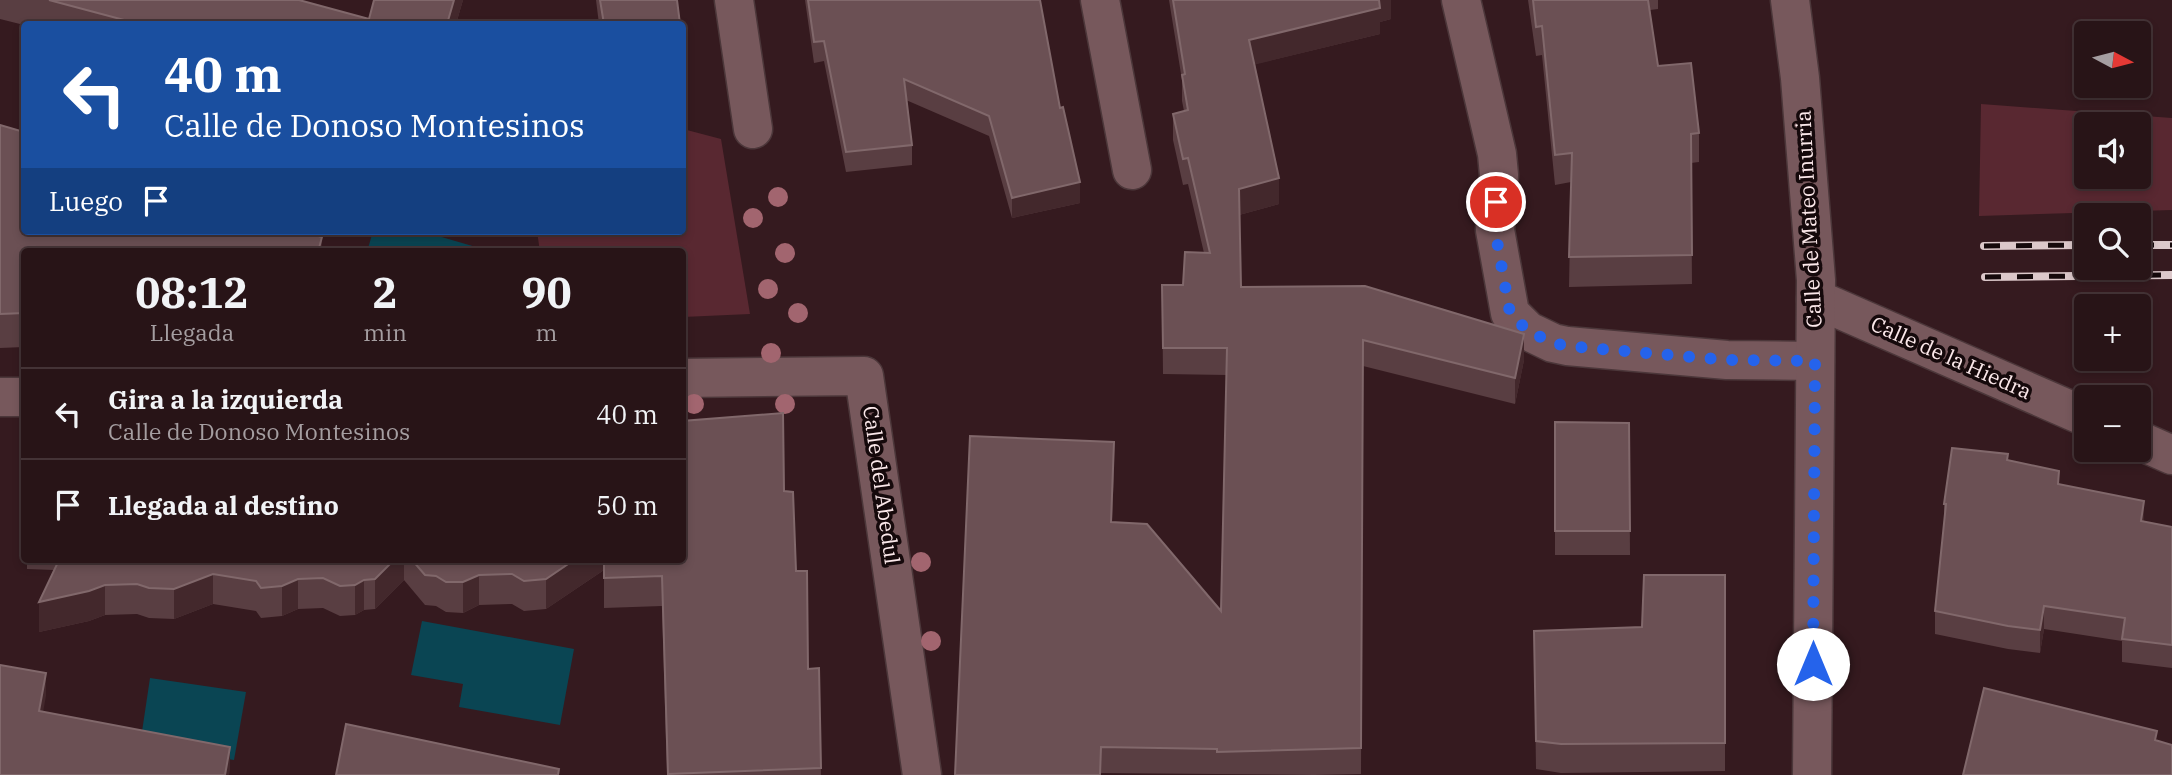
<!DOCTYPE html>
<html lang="es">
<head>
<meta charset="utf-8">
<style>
	:root { --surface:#281417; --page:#342124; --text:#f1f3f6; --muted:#a59ea1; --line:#443336 }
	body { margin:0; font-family:"IBM Plex Serif",serif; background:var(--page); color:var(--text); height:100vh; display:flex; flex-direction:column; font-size:26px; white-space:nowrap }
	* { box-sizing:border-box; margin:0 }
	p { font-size:23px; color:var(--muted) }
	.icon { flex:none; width:38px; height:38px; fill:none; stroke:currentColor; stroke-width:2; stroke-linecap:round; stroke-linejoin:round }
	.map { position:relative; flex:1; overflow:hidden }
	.side { position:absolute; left:21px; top:248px; width:665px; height:315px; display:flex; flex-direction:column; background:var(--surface); border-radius:7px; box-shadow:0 4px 10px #0003,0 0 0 2px var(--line) }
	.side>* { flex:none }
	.top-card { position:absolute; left:21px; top:21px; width:665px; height:214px; border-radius:7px; box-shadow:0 4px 10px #0003,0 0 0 2px var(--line); background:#1a4fa0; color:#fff; overflow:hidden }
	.needle { width:46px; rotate:97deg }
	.controls { position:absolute; left:2074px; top:21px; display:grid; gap:14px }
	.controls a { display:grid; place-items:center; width:77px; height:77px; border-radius:7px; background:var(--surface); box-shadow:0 4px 10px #0003,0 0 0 2px var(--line); font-size:35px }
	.pin { position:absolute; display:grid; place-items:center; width:60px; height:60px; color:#fff; margin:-30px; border:4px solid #fff; border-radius:50%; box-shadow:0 2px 7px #0007 }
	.me { position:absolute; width:77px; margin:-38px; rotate:0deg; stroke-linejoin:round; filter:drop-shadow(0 0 5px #0008) }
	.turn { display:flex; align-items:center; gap:24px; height:147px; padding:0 28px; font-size:32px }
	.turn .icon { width:91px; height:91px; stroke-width:2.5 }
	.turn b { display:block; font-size:49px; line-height:60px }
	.then { display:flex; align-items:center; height:66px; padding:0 28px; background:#0003; gap:14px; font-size:26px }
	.eta { display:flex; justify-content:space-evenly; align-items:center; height:119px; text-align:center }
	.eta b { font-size:42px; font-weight:700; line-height:49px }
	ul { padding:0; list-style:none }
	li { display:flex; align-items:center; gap:21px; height:91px; padding:0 28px; border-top:2px solid var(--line) }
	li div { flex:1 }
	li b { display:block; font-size:26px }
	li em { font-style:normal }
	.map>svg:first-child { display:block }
</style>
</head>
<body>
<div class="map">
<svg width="2172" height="775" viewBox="0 0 2172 775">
	<rect width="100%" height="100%" fill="#351a1f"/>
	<g fill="#592831" fill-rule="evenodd">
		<path d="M1981,104L2172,118V210L1979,216ZM2086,124H2138V177H2086Z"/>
		<path d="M683,129L721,139L750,314L683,317L682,252H540L537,231H682Z"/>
	</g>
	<g fill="#0a4553">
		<path d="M373,231H421L493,252H367Z"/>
		<path d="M422,621L574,649L560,725L459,707L463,684L411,675Z"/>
		<path d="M150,678L246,692L234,760L140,745Z"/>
	</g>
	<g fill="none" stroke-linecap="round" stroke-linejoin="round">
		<defs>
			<g id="street">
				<path d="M734,0L753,129"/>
				<path d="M1100,0L1132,170"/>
				<path d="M1461,0L1497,154L1499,175L1495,230L1510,313L1528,331L1553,343L1567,346L1727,360L1815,361"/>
				<path d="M1816,299L2086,417"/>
				<path d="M682,378L864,376L922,775"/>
				<path d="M0,397H24"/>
				<path d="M2138,440L2172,455"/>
			</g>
			<path id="secondary" d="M1790,0L1800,78L1816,280L1812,775"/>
		</defs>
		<use href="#street" stroke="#4c373a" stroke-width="41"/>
		<use href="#secondary" stroke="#4c373a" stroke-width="41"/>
		<use href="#street" stroke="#77585c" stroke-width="38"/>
		<use href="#secondary" stroke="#77585c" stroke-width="38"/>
		<defs>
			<g id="rail">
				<path d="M2138,245H2172"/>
				<path d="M1984,246L2086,245"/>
				<path d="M1985,277L2172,275"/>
			</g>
		</defs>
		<use href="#rail" stroke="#dcc8ca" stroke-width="8"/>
		<use href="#rail" stroke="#15090b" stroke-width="5" stroke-dasharray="16" stroke-linecap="butt"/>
	</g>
	<g fill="#a2656f">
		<circle cx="778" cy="197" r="10"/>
		<circle cx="753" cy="218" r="10"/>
		<circle cx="785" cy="253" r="10"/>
		<circle cx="768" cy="289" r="10"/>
		<circle cx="798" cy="313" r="10"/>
		<circle cx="771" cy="353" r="10"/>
		<circle cx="694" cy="404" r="10"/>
		<circle cx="785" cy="404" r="10"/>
		<circle cx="921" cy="562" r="10"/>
		<circle cx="931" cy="641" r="10"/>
	</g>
	<g fill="#593e42">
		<path d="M0,0H299L369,19L463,0L456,24L24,25L0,19Z"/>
		<path d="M596,0H677L680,24H599Z"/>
		<path d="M805,0H1040L1060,108L1080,203L1012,218L989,136L906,100L912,145V165L846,172L824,61L814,63Z"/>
		<path d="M1169,0H1391V19L1380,22V34L1255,64L1279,204L1239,215L1241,287L1524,360L1515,404L1363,366L1361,774L1314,775L1101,773L955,775L1114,468L1112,522L1221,611L1227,375L1163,374L1162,285H1183L1204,253L1188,184L1183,185L1173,140V114L1184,111L1182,101V80Z"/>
		<path d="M1528,0H1658V9L1650,10L1658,66L1699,133V162L1691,163L1692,284L1569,287L1571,182L1555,185L1542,55L1536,56Z"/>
		<path d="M682,40L685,60V92H682Z"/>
		<path d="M0,125L316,231V235L322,252H24V347L0,348Z"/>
		<path d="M1555,422L1629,423L1630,555H1555Z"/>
		<path d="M2008,460L2144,522L2172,527V668L2122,662V641L2044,629L2040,653L2008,649L1935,634V611L1944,527V504Z"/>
		<path d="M784,491L796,571L808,669L819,668L821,775H667L662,606L604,608V570L546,609L524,611L512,604L479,605L463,613L446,612L436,606L425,605L404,580L375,609L364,610L355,615L340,616L323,608L298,609L282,616L261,618L256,611L213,604L174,619L149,618L137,614L105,615L89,621L39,632L54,570L27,569V560H682Z"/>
		<path d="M1725,575V771L1561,773L1536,769L1534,631L1642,627Z"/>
	</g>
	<g fill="#43282c">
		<path d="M454,0H463L456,24H447Z"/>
		<path d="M1378,0H1391V19L1380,22V34L1249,66V40Z"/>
		<path d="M1279,178V204L1239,215V189Z"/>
		<path d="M1080,182V203L1012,218V198Z"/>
		<path d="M309,231H316V238L308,233Z"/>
		<path d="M322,237V252H318Z"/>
		<path d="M1524,334V360L1515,404V378Z"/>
		<path d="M1114,442V468L1111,548V522Z"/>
		<path d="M2144,501V525L2141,521Z"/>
		<path d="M394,560H404V580L375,609V579Z"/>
		<path d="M574,560H604V570L546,609V579Z"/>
		<path d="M213,574V604L174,619V589Z"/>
		<path d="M479,575V605L463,613V582Z"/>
		<path d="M298,579V609L282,616V586Z"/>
		<path d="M364,580V610L355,615V585Z"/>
		<path d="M105,585V615L89,621L39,632V602Z"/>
		<path d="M2044,606V629L2040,653V630Z"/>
		<path d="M46,673V696L39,734V711Z"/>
		<path d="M230,747V770L229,775H225Z"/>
	</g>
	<g fill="#6b5054" stroke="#81686b" stroke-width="2">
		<path d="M49,0H299L369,19L374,0H454L447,24H139Z"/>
		<path d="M600,0H677L680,24H604Z"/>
		<path d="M808,0H1040L1060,108L1063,107L1080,182L1012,198L989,116L904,79L912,145L846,152L824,41L814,42Z"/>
		<path d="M1173,0H1379L1380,8L1249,40L1279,178L1239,189L1241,287L1365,286L1524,334L1515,378L1363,340L1361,748L1217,752V749L1101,747L1100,775H955L970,436L1114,442L1111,522L1147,524L1221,611L1227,348H1163L1162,285H1183L1185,252L1210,253L1188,158L1183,159L1173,114L1188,110L1182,75L1185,74Z"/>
		<path d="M1533,0H1648L1658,66L1691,63L1699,133L1691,134L1692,255L1569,257L1572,153L1555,155L1542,26L1536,27Z"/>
		<path d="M682,40L685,60L682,61Z"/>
		<path d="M0,125L24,132V231H309L308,233L322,237L318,252H24V313L0,314Z"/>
		<path d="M783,413L784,491L793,492L796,571H807L808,669L819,668L821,768L668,774L662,576L604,578V560H682V421Z"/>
		<path d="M1555,422L1629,423L1630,531H1555Z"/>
		<path d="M1952,448L2008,454L2007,460L2059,471L2058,484L2144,501L2141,521L2172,527V645L2122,639L2125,618L2044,606L2040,630L2008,626L1935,611L1946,504H1944Z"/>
		<path d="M59,560H394L375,579L364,580L355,585L340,586L323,578L298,579L282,586L261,588L256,581L213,574L174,589L149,588L137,584L105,585L89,591L39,602Z"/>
		<path d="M412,560H574L546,579L524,581L512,574L479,575L463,582H446L436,576L425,575Z"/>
		<path d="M1644,575H1725V743L1561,744L1536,741L1534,631L1642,627Z"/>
		<path d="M0,665L46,673L39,711L230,747L225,775H0Z"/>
		<path d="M1984,688L2157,731L2155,740L2172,745V775H1963Z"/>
		<path d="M346,724L559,769L558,775H336Z"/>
	</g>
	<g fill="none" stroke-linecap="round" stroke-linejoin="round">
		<path stroke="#2563eb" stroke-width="12" stroke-dasharray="0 21.6" d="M1496,202L1495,230L1510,313L1528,331L1553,343L1567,346L1727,360L1815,361L1813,664"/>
	</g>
	<g text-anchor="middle" stroke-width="7" stroke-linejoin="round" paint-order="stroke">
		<g font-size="21" fill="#fbe8ea" stroke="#15090b">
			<text transform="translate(1809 219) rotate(-93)" y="7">Calle de Mateo Inurria</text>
			<text transform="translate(1951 358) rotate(24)" y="7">Calle de la Hiedra</text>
			<text transform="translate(881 485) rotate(82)" y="7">Calle del Abedul</text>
		</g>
	</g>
</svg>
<div class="controls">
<a><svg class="needle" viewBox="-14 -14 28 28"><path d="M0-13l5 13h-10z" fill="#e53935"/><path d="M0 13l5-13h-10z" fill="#a59ea1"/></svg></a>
<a><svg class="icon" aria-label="sound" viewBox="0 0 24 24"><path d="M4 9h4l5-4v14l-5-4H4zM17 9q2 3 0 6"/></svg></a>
<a><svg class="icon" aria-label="search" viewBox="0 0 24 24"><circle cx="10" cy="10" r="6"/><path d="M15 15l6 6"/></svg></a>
<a>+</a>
<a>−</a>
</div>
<div class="pin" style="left:1496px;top:202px;background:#d93025"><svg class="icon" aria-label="arrive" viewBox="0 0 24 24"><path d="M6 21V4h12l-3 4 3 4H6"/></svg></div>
<svg class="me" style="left:1813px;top:664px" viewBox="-20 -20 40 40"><circle r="19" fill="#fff"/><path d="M0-13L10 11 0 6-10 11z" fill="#2563eb"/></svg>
<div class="top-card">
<div class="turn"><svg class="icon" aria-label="left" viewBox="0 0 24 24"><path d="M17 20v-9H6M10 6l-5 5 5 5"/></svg><div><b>40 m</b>Calle de Donoso Montesinos</div></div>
<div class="then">Luego<svg class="icon" aria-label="arrive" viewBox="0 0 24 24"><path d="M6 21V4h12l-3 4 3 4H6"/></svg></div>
</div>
<section class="side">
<div class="eta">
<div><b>08:12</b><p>Llegada</p></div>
<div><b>2</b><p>min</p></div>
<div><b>90</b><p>m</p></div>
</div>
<ul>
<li><svg class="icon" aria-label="left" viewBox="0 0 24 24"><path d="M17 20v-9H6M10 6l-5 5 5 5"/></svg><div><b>Gira a la izquierda</b><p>Calle de Donoso Montesinos</p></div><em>40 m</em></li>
<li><svg class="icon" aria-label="arrive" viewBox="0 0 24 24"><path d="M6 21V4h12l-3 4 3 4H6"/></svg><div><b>Llegada al destino</b></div><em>50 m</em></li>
</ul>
</section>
</div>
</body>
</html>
